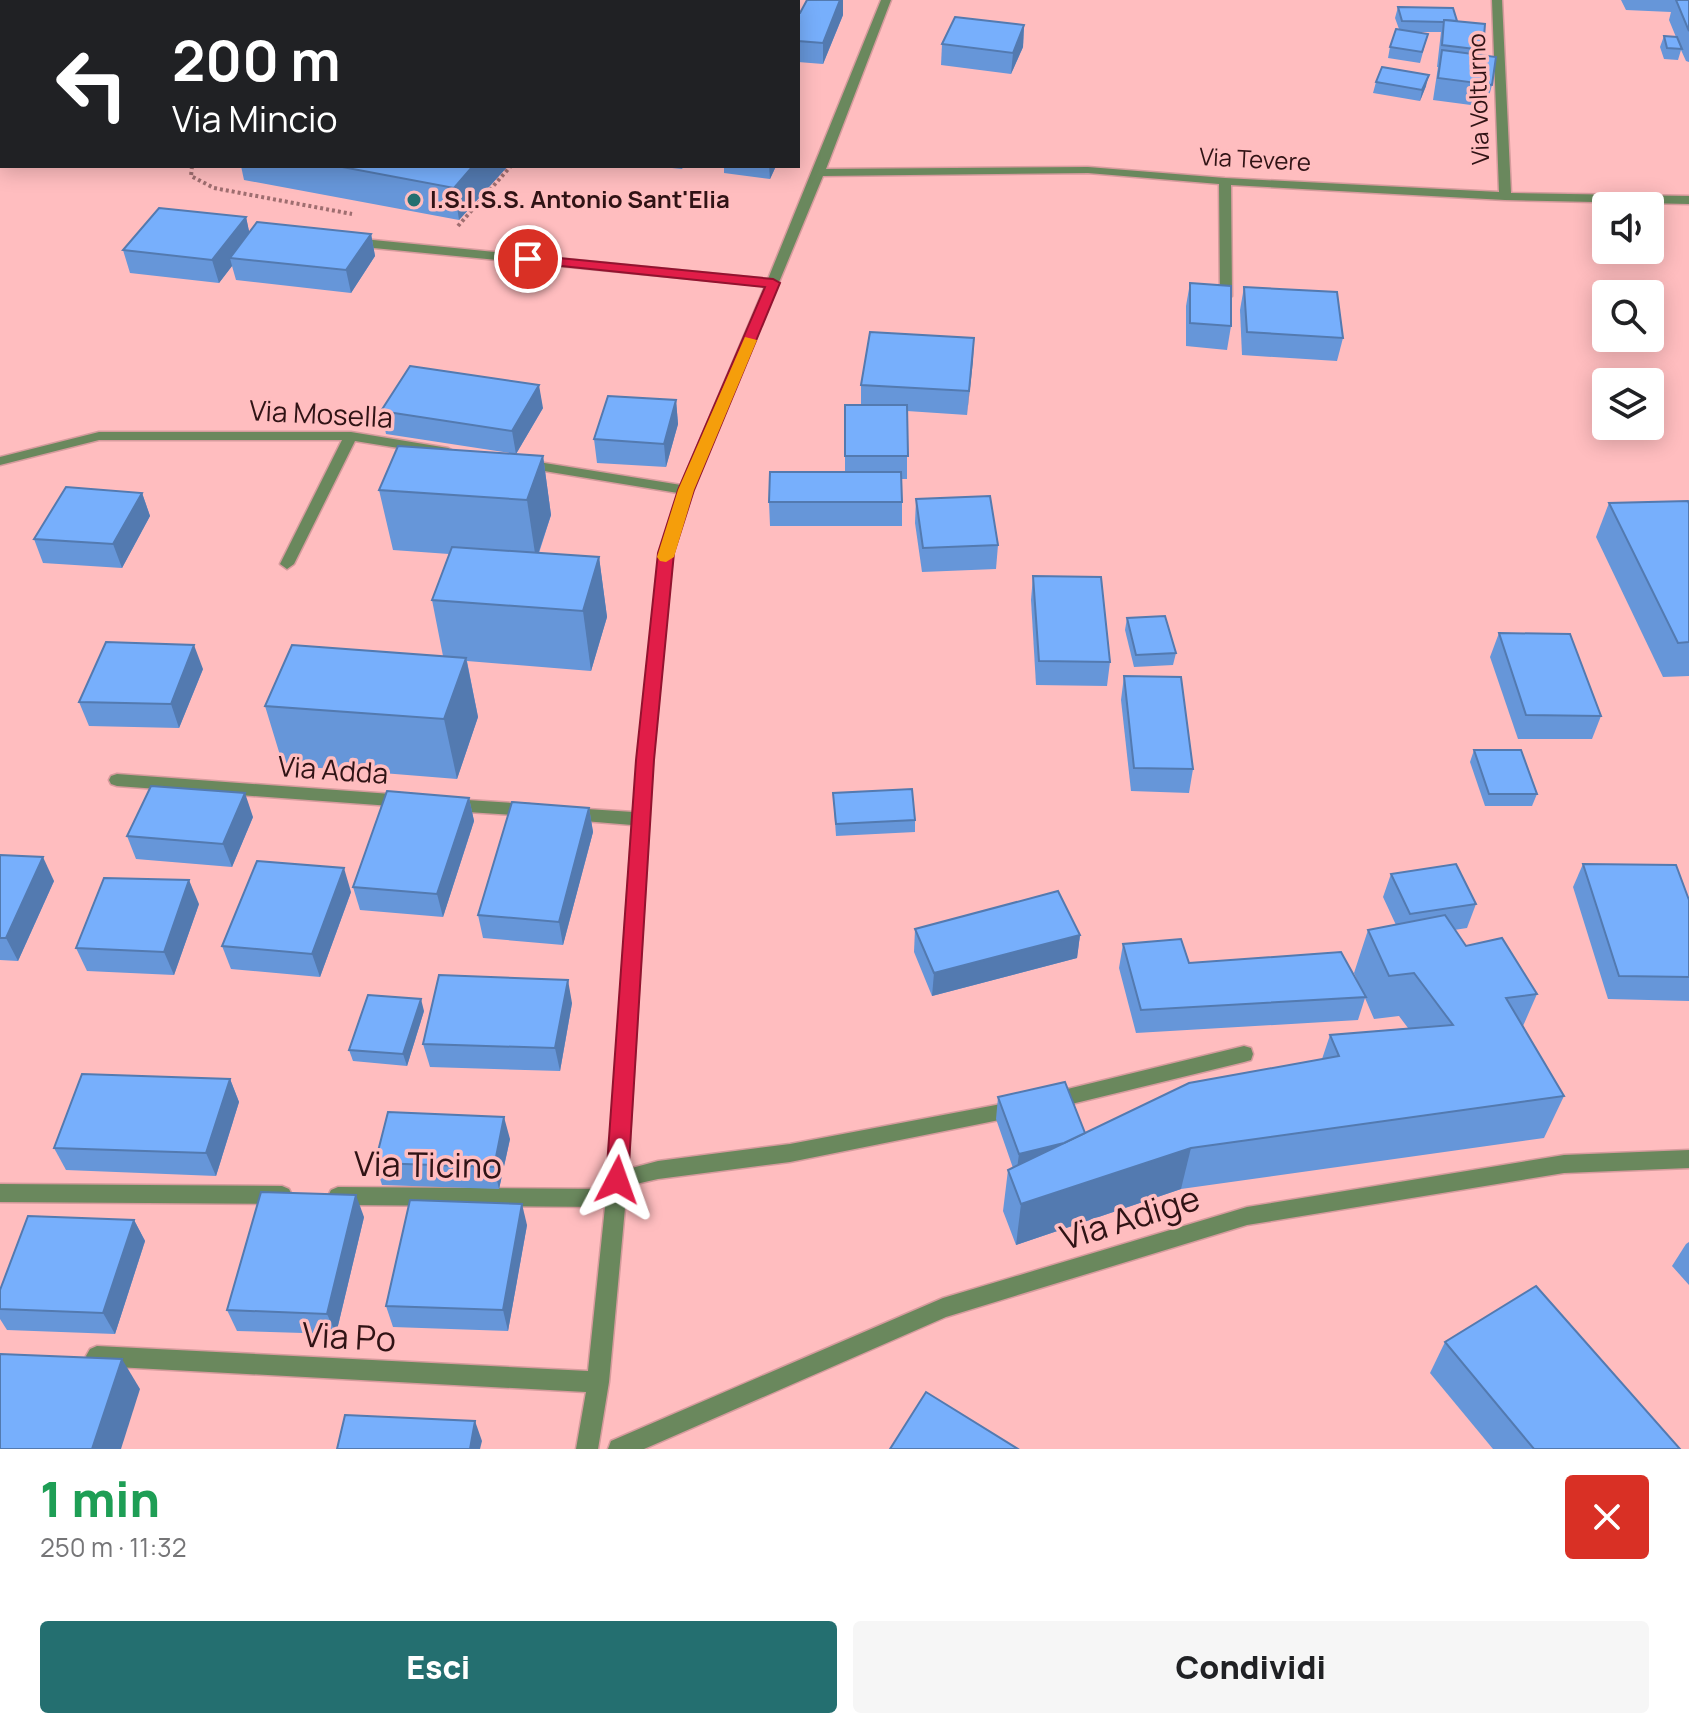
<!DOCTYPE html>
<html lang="it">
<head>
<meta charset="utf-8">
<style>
	:root { --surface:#fff; --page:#f6f6f6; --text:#202124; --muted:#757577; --accent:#246f70 }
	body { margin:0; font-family:Manrope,sans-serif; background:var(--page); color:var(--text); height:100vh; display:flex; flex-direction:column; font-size:30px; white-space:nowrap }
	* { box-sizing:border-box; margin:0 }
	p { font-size:26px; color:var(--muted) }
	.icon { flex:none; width:44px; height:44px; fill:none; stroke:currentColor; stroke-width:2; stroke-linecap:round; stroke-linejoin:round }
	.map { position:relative; height:1449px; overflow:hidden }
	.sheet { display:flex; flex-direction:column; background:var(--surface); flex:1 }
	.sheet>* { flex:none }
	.top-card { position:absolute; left:0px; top:0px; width:800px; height:168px; box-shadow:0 4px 20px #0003; background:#202124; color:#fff; overflow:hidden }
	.tools { position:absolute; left:1592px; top:192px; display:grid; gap:16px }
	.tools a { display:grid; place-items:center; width:72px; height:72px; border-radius:8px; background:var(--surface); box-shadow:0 4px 20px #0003; font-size:40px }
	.pin { position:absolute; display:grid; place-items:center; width:68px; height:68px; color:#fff; margin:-34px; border:4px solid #fff; border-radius:50%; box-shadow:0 2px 8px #0007 }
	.me { position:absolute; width:88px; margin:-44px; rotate:4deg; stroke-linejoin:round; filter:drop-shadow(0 0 6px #0008) }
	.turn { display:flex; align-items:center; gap:28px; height:168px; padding:0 40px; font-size:36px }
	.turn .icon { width:104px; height:104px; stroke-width:2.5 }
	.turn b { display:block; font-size:56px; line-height:68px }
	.round { display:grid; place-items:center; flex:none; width:84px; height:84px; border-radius:8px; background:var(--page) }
	.overview { display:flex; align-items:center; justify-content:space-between; height:136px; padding:0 40px }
	h1 { font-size:48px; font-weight:800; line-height:60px; color:#1e9e55 }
	.button { display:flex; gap:16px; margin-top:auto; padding:16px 40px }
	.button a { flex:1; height:92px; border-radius:8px; background:var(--accent); color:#fff; font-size:32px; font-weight:800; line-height:92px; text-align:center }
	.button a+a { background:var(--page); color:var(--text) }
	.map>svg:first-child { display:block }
</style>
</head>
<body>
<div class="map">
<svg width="1689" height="1449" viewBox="0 0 1689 1449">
	<rect width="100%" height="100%" fill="#ffbdbf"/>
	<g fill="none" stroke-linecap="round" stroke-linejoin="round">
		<defs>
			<g id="service">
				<path d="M154,0H174L153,2Z"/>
				<rect x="0" y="17" width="2" height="6"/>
			</g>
			<g id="minor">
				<path d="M881,0H891L826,169L1088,167L1225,178L1499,192L1492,0H1502L1511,193L1689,196V204L1505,200L1231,185L1232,296L1226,300L1220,296L1219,184L1088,173L823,176L693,490L673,553L653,760L628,1169L658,1161L790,1144L1017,1101L1024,1103L1027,1109L1024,1115L790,1162L658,1179L627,1186L609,1382L598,1449H576L586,1392L97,1366L90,1363L86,1356L90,1349L97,1346L588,1371L605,1207L338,1205L331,1202L328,1196L331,1190L338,1187L607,1189L632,825L572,820L566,818L564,814L566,810L572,808L633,812L659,553L678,493L526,468L519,464L526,460L681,485L765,286L353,246L347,242L353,238L768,279Z"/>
				<path d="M99,432H351L448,448L455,452L448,456L355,441L294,564L287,569L280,564L342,440H99L0,465V457Z"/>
				<path d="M117,774L405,795L411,797L413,801L411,805L405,807L117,786L111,784L109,780L111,776Z"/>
				<path d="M452,799L529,804L535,806L537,810L535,814L529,816L452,811L446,809L444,805L446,801Z"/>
				<path d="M1244,1046L1251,1048L1253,1054L1251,1060L1244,1062L1051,1109L1044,1107L1041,1101L1044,1095L1051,1093Z"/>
				<path d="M1689,1150V1168L1564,1173L1247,1225L946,1317L644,1449H608L611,1441L943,1298L1247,1207L1564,1155Z"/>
				<path d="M0,1184L282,1186L289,1189L292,1195L289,1201L282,1204L0,1202Z"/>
			</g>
		</defs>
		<use href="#service" stroke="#d69b9d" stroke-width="3"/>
		<use href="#minor" stroke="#d69b9d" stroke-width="3"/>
		<g stroke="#9f6e70" stroke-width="4" stroke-dasharray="3 3" stroke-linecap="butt">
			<path d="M192,166L191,176L214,188L352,214"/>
			<path d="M458,226L511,166"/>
		</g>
		<use href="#service" fill="#6a885d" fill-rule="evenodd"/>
		<use href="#minor" fill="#6a885d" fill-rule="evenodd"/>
	</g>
	<g fill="#6696d9">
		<path d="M8,0H67L66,2H9Z"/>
		<path d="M1621,0H1689V62L1686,61L1681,50L1678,60L1664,59L1660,47L1664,36L1676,37L1669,20L1671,12L1626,10Z"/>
		<path d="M1398,7L1457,21L1483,50L1482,55L1492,85L1486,107L1433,100L1438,67H1437L1441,32H1416L1428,34L1420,63L1388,58L1390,47L1399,29L1395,18Z"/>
		<path d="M798,13L843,15L823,64L798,62Z"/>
		<path d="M1024,25L1023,47L1011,74L941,65L942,44Z"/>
		<path d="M1376,82L1426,86L1420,101L1373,93Z"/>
		<path d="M241,166H508L459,220L244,180Z"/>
		<path d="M652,166H684L682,169Z"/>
		<path d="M724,166H776L770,179L724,173Z"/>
		<path d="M246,217L249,232L371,234L375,256L351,293L236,280L232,266L219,283L130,273L123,250Z"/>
		<path d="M1190,283L1231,326L1227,350L1186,346V306Z"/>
		<path d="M1244,287L1343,338L1337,361L1242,355L1240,310Z"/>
		<path d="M974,338L967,415L907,411V479H902V526H770L769,502L845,472V405H861V385Z"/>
		<path d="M676,400L678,424L666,467L597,463L594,439Z"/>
		<path d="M543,408L516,454L386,434L381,411Z"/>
		<path d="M543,456L551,515L539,553L599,557L607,617L591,671L467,661L478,717L457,779L283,765L265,706L443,656L432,600L449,554L393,550L379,490Z"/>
		<path d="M142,493L150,516L122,568L43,563L34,539Z"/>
		<path d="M916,499L998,545L996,569L922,572L915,523Z"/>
		<path d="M1609,503L1689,504V676L1663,677L1596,537Z"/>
		<path d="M1033,576L1110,662L1107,686L1036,685L1031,600Z"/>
		<path d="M1127,618L1176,653L1173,665L1134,667L1125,630Z"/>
		<path d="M1499,633L1601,716L1592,739H1518L1490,657Z"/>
		<path d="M203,669L179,728L89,726L79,702Z"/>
		<path d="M1124,676L1193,769L1189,793L1131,791L1121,700Z"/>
		<path d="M1474,750L1537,794L1532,806H1485L1470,762Z"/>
		<path d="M833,793L915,820V832L836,836Z"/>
		<path d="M469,798L474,821L443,917L360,910L353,887Z"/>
		<path d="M589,808L593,832L563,945L483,938L478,915Z"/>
		<path d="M253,817L232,867L136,859L127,836Z"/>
		<path d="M0,855L54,881L18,961L0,960Z"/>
		<path d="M1583,864L1689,900V1001L1608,999L1573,887Z"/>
		<path d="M1391,874L1476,904L1467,928L1454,930L1466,946L1537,994L1523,1026L1564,1096L1544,1138L1181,1189L1016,1245L1003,1211L1008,1170L1013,1168L996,1119L998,1097L1085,1133L1322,1059L1330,1035L1408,1028L1399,1016L1374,1019L1365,998L1358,1020L1136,1033L1119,968L1123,944L1189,963L1361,988L1354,973L1368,930L1396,925L1383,897Z"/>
		<path d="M351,892L320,977L231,969L222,946Z"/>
		<path d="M199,904L174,975L87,971L76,948Z"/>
		<path d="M915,929L1080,935L1077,958L932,996L914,952Z"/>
		<path d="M572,1003L560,1071L430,1067L423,1044Z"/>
		<path d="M424,1011L407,1066L353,1061L349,1050Z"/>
		<path d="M230,1079L239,1102L216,1176L66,1170L54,1148Z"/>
		<path d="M510,1139L499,1189L382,1185L375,1163Z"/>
		<path d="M364,1217L336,1334L237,1331L227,1310Z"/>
		<path d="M134,1220L145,1241L115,1334L7,1330L0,1319V1290Z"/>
		<path d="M527,1225L508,1331L393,1327L386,1306Z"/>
		<path d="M1689,1242V1285L1672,1266L1686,1244Z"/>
		<path d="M1445,1342L1680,1449H1493L1430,1373Z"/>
	</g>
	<g fill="#537ab0">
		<path d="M840,0H843V15L823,64V43Z"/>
		<path d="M1024,25L1023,47L1011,74L1013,53Z"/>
		<path d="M1429,75L1426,86L1420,101L1422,90Z"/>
		<path d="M473,166H508L459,220L454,188Z"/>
		<path d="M769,166H776L770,179Z"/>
		<path d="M246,217L251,240L230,258L232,266L219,283L212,260Z"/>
		<path d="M371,234L375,256L351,293L346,270Z"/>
		<path d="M974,338L973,361L967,415L969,391Z"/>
		<path d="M539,385L543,408L516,454L512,431Z"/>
		<path d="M676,400L678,424L666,467L664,444Z"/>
		<path d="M543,456L551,515L536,560L527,500Z"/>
		<path d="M142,493L150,516L122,568L113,544Z"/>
		<path d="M599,557L607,617L591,671L583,611Z"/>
		<path d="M194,645L203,669L179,728L171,704Z"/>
		<path d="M466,658L478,717L457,779L444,719Z"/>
		<path d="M245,793L253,817L232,867L223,844Z"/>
		<path d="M469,798L474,821L443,917L437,894Z"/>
		<path d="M589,808L593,832L563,945L559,922Z"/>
		<path d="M43,857L54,881L18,961L6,938Z"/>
		<path d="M344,868L351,892L320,977L312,954Z"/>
		<path d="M189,880L199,904L174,975L164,952Z"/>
		<path d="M1080,935L1077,958L932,996L934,973Z"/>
		<path d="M568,980L572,1003L560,1071L555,1048Z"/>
		<path d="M421,999L424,1011L407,1066L403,1054Z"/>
		<path d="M230,1079L239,1102L216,1176L206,1153Z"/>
		<path d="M504,1117L510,1139L499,1189L494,1167Z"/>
		<path d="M1087,1138L1016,1176L1019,1154Z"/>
		<path d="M1191,1148L1181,1189L1016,1245L1021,1204Z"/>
		<path d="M356,1195L364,1217L336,1334L327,1314Z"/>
		<path d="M522,1204L527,1225L508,1331L503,1310Z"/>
		<path d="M134,1220L145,1241L115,1334L103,1313Z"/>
		<path d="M122,1359L140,1389L121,1449H92Z"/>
		<path d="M475,1421L482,1441L480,1449H470Z"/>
	</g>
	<g fill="#77affc" stroke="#537ab0" stroke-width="2">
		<path d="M275,0H509L511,2H272Z"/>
		<path d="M664,0H740L739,2H663Z"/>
		<path d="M807,0H840L823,43L798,41V13H800Z"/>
		<path d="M1676,0H1689V31Z"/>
		<path d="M1398,7L1453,8L1457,21L1444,20V22L1402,21Z"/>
		<path d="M955,17L1024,25L1013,53L942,44Z"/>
		<path d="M1444,20L1485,24L1483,50L1442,45Z"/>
		<path d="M1396,29L1428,34L1422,52L1390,47Z"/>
		<path d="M1664,36L1677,37L1682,49L1667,48Z"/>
		<path d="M1442,50L1496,57L1492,85L1438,78Z"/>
		<path d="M1382,67L1429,75L1422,90L1376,82Z"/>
		<path d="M337,166H473L454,188Z"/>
		<path d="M159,208L246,217L212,260L123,250Z"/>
		<path d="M257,222L371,234L346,270L230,258Z"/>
		<path d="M1190,283L1231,286V326L1190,323Z"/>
		<path d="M1244,287L1337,292L1343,338L1247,332Z"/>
		<path d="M870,332L974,338L969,391L861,385Z"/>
		<path d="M410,366L539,385L512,431L381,411Z"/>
		<path d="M608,396L676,400L664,444L594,439Z"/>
		<path d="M845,405H907L908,456H845Z"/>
		<path d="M398,446L543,456L527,500L379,490Z"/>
		<path d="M770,472H901L902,502H769Z"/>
		<path d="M66,487L142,493L113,544L34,539Z"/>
		<path d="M990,496L998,545L923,548L916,499Z"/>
		<path d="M1688,501L1689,504V642L1678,643L1609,503Z"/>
		<path d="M452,547L599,557L583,611L432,600Z"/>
		<path d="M1033,576L1101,577L1110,662L1039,661Z"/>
		<path d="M1165,616L1176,653L1136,655L1127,618Z"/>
		<path d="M1499,633L1570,634L1601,716L1526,715Z"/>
		<path d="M106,642L194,645L171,704L79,702Z"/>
		<path d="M292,645L466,658L444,719L265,706Z"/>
		<path d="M1124,676L1181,677L1193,769L1134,768Z"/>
		<path d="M1474,750H1521L1537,794H1489Z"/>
		<path d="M151,786L245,793L223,844L127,836Z"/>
		<path d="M912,789L915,820L836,824L833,793Z"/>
		<path d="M387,791L469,798L437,894L353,887Z"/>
		<path d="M512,802L589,808L559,922L478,915Z"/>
		<path d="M0,855L43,857L6,938H0Z"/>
		<path d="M257,861L344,868L312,954L222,946Z"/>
		<path d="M1456,864L1476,904L1410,914L1391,874Z"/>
		<path d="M1583,864L1676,865L1689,900V977L1619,976Z"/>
		<path d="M104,878L189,880L164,952L76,948Z"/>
		<path d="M1058,891L1080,935L934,973L915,929Z"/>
		<path d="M1445,915L1466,946L1502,938L1537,994L1506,998L1564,1096L1191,1148L1021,1204L1008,1170L1189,1083L1339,1056L1330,1035L1453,1025L1414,973L1389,976L1368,930Z"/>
		<path d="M1181,939L1189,963L1341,952L1366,997L1141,1010L1123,944Z"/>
		<path d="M439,975L568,980L555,1048L423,1044Z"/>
		<path d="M368,995L421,999L403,1054L349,1050Z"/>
		<path d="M82,1074L230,1079L206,1153L54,1148Z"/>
		<path d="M1065,1082L1085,1133L1064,1143L1019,1154L998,1097Z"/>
		<path d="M388,1112L504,1117L494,1167L375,1163Z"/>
		<path d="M261,1192L356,1195L327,1314L227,1310Z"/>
		<path d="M410,1200L522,1204L503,1310L386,1306Z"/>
		<path d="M28,1216L134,1220L103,1313L0,1309V1290Z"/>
		<path d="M1536,1286L1680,1449H1534L1445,1342Z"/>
		<path d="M0,1354L122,1359L92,1449H0Z"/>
		<path d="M926,1392L1018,1449H890Z"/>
		<path d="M345,1415L475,1421L470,1449H337Z"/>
	</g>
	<path fill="#e11d48" stroke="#92132f" stroke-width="2" d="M528,255L773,279L780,283L694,490L674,553L654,760L628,1180L625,1187L617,1190L609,1187L606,1180L636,760L658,553L678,490L765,287L523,262V256Z"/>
	<path fill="#f59e0b" d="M745,337L757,340L694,490L674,557L666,562L660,561L657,557L678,490Z"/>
	<circle fill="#246f70" stroke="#ffbdbf" stroke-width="3" cx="414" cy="200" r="8"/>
	<g text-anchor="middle" stroke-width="7" stroke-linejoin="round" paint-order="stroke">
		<g font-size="24" fill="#301315" stroke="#ffbdbf">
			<text transform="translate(1479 99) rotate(-92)" y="8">Via Volturno</text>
			<text transform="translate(1255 160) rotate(3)" y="8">Via Tevere</text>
		</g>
		<g font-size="24" font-weight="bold" fill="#301315" stroke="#ffbdbf" text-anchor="start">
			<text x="430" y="208">I.S.I.S.S. Antonio Sant'Elia</text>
		</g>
		<g font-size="28" fill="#301315" stroke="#ffbdbf">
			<text transform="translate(321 414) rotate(3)" y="10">Via Mosella</text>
			<text transform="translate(333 770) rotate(4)" y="10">Via Adda</text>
		</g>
		<g font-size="34" fill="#301315" stroke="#ffbdbf">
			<text transform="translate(428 1165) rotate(1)" y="12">Via Ticino</text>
			<text transform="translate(1130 1218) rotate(-17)" y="12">Via Adige</text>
			<text transform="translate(349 1337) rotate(3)" y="12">Via Po</text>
		</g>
	</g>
</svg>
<div class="tools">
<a><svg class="icon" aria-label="sound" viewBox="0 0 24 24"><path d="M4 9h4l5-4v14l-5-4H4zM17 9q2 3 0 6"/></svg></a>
<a><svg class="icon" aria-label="search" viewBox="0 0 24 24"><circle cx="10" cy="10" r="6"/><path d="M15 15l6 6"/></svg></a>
<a><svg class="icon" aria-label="layers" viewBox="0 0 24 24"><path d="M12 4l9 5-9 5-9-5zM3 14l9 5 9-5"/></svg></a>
</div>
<div class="pin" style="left:528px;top:259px;background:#d93025"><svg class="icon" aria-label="arrive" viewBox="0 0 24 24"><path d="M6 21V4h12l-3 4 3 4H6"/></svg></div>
<svg class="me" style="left:617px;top:1180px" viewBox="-20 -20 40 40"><path d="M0-17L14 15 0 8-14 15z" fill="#e11d48" stroke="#fff" stroke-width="4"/></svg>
<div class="top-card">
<div class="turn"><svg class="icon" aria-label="left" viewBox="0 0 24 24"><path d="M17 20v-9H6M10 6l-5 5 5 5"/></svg><div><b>200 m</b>Via Mincio</div></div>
</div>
</div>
<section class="sheet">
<div class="overview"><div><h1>1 min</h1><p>250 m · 11:32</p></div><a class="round" style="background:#d93025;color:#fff"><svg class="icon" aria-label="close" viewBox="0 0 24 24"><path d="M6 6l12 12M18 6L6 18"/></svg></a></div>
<div class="button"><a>Esci</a><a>Condividi</a></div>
</section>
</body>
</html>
